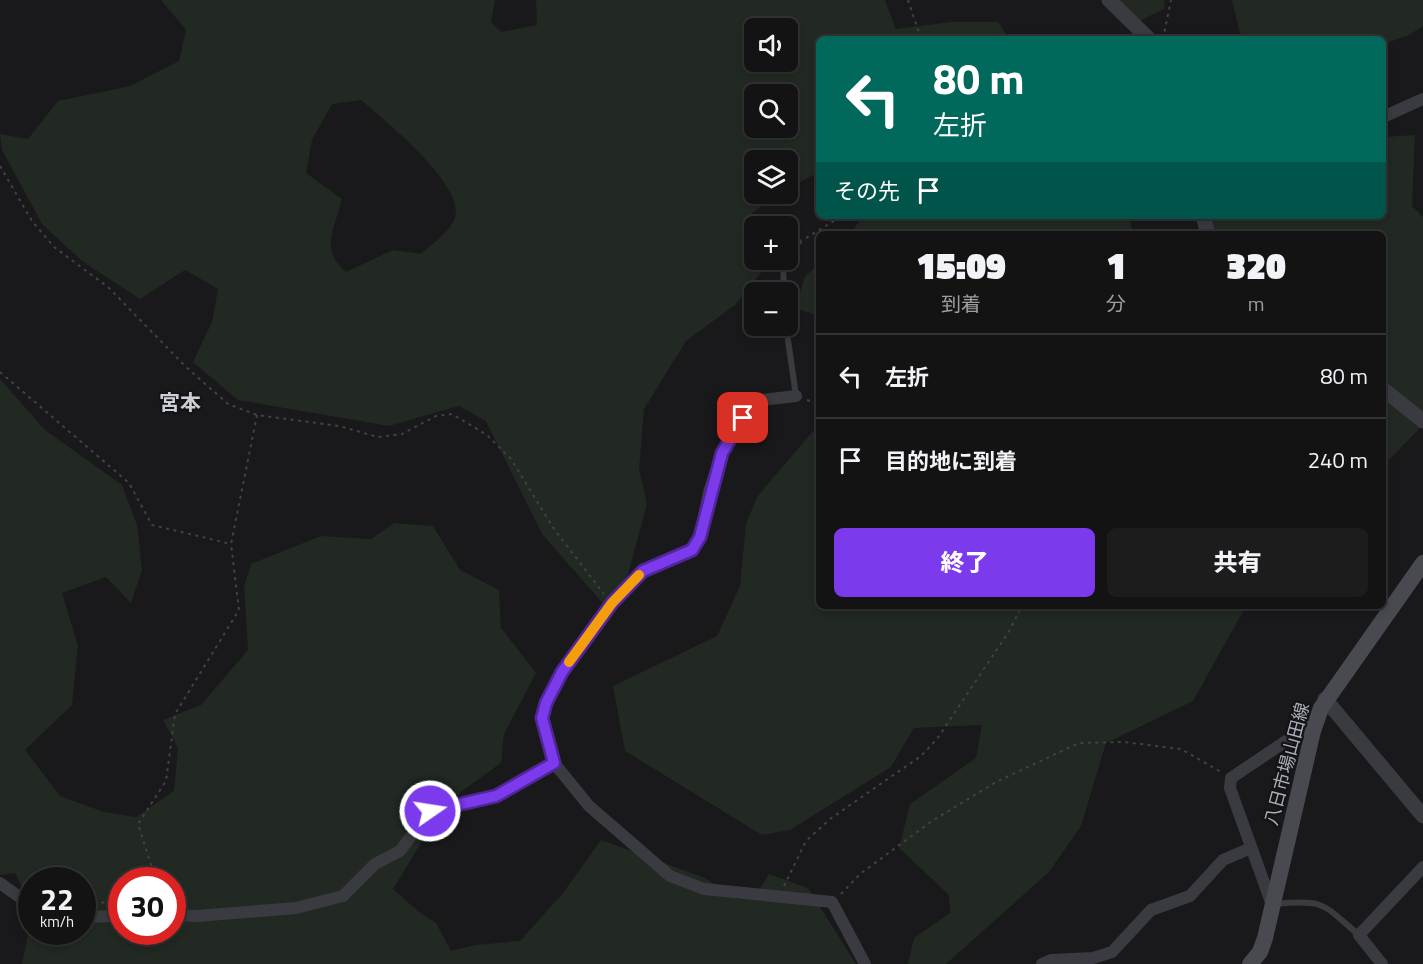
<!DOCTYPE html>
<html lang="ja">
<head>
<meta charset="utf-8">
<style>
	:root { --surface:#131314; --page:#1c1c1d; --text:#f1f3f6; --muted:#9d9ea0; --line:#323234; --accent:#7c3aed }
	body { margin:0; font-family:"Titillium Web","Noto Sans JP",sans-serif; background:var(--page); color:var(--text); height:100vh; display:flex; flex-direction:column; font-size:22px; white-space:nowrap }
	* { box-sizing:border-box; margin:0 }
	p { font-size:20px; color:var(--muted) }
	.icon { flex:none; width:33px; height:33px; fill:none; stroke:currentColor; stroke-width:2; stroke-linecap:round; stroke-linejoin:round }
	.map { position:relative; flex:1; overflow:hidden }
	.details { position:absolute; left:816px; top:231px; width:570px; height:378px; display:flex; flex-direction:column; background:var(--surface); border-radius:9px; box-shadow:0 3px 9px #0003,0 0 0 2px var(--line) }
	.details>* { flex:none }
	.guide { position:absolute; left:816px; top:36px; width:570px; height:183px; border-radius:9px; box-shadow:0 3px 9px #0003,0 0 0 2px var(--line); background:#00695c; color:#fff; overflow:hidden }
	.buttons { position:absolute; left:744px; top:18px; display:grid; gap:12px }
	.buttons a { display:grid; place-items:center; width:54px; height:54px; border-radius:9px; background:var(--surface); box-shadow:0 3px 9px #0003,0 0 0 2px var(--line); font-size:30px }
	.speed { position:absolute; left:18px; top:867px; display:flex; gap:12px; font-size:30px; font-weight:700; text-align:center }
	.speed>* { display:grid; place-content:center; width:78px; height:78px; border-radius:50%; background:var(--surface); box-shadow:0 3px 9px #0003,0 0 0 2px var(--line); line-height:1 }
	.speed small { font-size:15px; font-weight:400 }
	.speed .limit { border:9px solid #d22; background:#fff; color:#111 }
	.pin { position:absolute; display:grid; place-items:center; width:51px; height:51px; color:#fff; margin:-26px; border-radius:12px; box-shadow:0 3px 9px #0006 }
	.me { position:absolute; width:66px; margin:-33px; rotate:77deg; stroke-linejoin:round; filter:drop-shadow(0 0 4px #0008) }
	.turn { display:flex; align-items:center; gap:21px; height:126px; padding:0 18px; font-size:27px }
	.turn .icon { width:78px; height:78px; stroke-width:2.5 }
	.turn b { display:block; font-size:42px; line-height:51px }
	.then { display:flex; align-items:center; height:57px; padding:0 18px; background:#0003; gap:12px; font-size:22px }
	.eta { display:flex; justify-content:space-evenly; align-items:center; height:102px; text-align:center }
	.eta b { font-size:36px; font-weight:800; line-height:42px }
	.cta { display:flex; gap:12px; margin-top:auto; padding:12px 18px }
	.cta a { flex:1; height:69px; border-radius:9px; background:var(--accent); color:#fff; font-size:24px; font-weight:800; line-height:69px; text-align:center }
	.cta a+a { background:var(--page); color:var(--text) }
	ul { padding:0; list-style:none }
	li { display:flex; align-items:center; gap:18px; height:84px; padding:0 18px; border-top:2px solid var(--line) }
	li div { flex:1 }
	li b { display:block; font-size:22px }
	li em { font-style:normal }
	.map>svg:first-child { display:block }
</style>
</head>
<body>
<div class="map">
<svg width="1423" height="964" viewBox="0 0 1423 964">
	<rect width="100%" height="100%" fill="#19191b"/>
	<g fill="#212922" fill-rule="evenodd">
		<path d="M161,0H495L491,22L501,32L537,25L536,0H885L896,29L951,22H998L1009,39H819V172L788,188V160H754V194H780L752,213L755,226L754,260H762L764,269L735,305L686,341L644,409L639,469L647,504L628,574L606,607L542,534L486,421L459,406L389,426L238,400L193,362L212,322L218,289L185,270L140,299L82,261L42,224L2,150L0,134L28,139L58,101L130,86L179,61L186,30ZM754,28H788V62H754ZM754,94H788V128H754ZM361,100C383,119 470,188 454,221C447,233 431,245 421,254L393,250L346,272C319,248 335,229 342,199L306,173L312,140L332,104Z"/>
		<path d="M1109,0H1165L1164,9L1135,23Z"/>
		<path d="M1232,0H1423V26L1409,35L1383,44V39H1256L1241,37Z"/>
		<path d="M1415,135L1412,206L1423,217V425L1383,466V234H1208L1203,216H1383V137Z"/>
		<path d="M864,216H1129L1133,234H849Z"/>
		<path d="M819,263V316L795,308L805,277Z"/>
		<path d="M0,379L45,430L122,485L137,525L142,570L131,603L106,577L62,593L78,646L72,705L25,750L60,796L104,812L136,817L174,791L178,748L163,720L201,705L248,650L244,586L251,564L321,536L371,539L394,523L433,526L460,570L499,590L501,628L536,673L504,734L501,763L462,791L434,822L393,889L419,912L436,923L451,951L475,945L520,941L563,893L601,840L705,878L737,899H754L769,874L808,888L856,964H22L31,920L32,932H82V880H32L31,905L15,873L0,875ZM122,880H172V932H122Z"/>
		<path d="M819,424V606H1246L1193,701L1106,743L1081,826L1049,872L946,964H908L914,938L950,913L949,895L899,848L910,804L976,758L982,725L914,728L891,767L790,830L762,835L625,751L613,686L717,636L740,586L746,524L757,497Z"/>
	</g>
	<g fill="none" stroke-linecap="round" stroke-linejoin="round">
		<g stroke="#404247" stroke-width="2" stroke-dasharray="3 4.5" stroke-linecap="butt">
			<path d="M908,0L921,39"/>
			<path d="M1163,39L1171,0"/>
			<path d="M0,166L32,221L54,247L108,287L186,367L228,404L257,415L339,426L378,437L402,434L436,416L452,414L487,435L511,459L554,529L604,594"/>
			<path d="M806,238L842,216"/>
			<path d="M0,372L129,483L152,525L231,544"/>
			<path d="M807,400L819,404"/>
			<path d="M156,880L138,824L166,781L175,714L239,610L231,544L257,415"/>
			<path d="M784,886L806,841L830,819L921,756L937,739L1008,633L1022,606"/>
			<path d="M841,894L860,874L932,821L996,782L1079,743L1124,742L1181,749L1221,772"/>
			<path d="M94,904L122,899"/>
		</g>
		<g stroke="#3a3b40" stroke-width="6">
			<path d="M788,253L799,242"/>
			<path d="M783,260L784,292"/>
			<path d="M786,326L796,396"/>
			<path d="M1276,904C1326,899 1322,904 1359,935"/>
		</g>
		<g stroke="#3a3b40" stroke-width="12">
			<path d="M1383,117L1423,99"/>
			<path d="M796,396L753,401L722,453L709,492L700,537L692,550L643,571L612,603L562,672L546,703L542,718L554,763L589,806L670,876L704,889L832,902L865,964"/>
			<path d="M0,883L32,906"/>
			<path d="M1272,905L1230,788L1231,778L1316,721"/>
			<path d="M172,915L197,916L296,908L343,896L375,864L400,851L430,811L496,796L554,763"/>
			<path d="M82,917L122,916"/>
			<path d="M1042,964L1051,960L1093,958L1112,952L1151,910L1190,896L1223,860L1251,848"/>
			<path d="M1382,964L1359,935L1423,867"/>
		</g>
		<g stroke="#3a3b40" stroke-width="15">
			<path d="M1109,0L1149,39"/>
			<path d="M1203,216L1208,234"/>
			<path d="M1383,389L1423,421"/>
			<path d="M1325,699L1423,816"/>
		</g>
		<path stroke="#484a50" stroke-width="16" d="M1250,964L1260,952L1265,938L1313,731L1321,708L1423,563"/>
	</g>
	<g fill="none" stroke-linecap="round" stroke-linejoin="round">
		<defs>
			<path id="route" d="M430,811L496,796L554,763L542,718L546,703L562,672L612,603L643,571L692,550L700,537L722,453L743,418"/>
		</defs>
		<use href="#route" stroke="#51269a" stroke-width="15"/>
		<use href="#route" stroke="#7c3aed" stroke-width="10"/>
		<path stroke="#f59e0b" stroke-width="10" d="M569,662L612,603L639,575"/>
	</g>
	<g text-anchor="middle" stroke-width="4.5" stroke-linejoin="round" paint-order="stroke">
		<g font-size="18" fill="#acafba" stroke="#141416">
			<text transform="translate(1287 764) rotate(-75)" y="6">八日市場山田線</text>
		</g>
		<g font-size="21" font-weight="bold" fill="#cdcfd6" stroke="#141416">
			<text x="180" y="410">宮本</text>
		</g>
	</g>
</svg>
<div class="buttons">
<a><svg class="icon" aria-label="sound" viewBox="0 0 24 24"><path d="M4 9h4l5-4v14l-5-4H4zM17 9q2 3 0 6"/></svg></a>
<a><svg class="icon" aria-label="search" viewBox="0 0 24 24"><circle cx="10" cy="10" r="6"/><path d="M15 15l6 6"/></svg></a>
<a><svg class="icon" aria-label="layers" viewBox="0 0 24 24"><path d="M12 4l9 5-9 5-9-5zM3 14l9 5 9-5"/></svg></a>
<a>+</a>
<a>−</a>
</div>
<div class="speed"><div>22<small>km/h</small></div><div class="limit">30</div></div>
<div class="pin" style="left:743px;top:418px;background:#d93025"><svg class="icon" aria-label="arrive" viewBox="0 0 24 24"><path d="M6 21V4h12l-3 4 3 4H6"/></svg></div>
<svg class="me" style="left:430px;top:811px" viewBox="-20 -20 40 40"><circle r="17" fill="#7c3aed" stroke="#fff" stroke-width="3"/><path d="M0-11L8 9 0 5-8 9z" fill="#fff"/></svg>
<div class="guide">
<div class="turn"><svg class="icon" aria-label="left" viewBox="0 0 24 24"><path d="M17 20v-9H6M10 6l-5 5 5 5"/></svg><div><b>80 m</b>左折</div></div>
<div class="then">その先<svg class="icon" aria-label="arrive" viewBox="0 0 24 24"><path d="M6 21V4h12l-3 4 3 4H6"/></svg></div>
</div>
<section class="details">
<div class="eta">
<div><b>15:09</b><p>到着</p></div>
<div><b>1</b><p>分</p></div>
<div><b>320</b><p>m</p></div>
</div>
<ul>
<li><svg class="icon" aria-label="left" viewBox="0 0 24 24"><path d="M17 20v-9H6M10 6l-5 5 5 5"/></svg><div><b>左折</b></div><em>80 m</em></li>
<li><svg class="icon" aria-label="arrive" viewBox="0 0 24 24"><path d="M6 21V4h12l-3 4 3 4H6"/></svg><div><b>目的地に到着</b></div><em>240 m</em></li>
</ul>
<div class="cta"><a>終了</a><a>共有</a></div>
</section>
</div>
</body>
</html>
